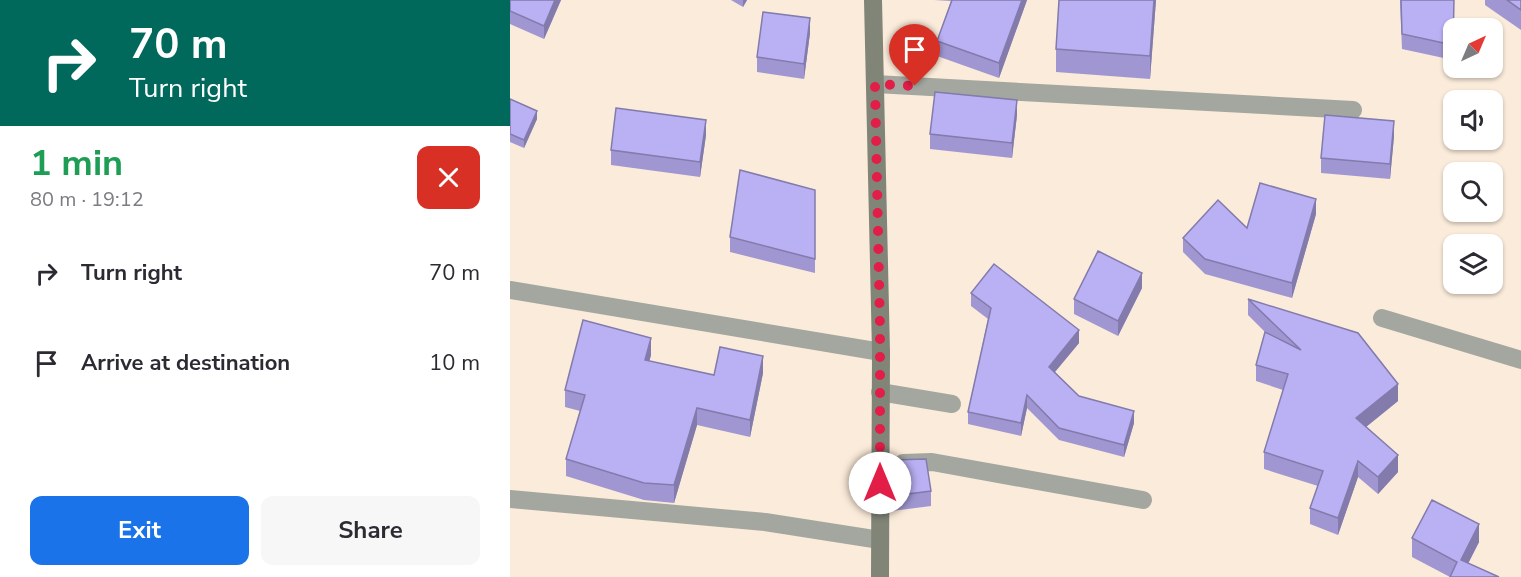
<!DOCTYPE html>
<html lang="en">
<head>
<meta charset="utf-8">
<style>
	:root { --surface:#fff; --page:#f7f7f7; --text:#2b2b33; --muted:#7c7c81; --accent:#1a73e8 }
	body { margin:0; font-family:"Nunito Sans",sans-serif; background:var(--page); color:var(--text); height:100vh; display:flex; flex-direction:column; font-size:22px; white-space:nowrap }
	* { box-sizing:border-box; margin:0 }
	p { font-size:20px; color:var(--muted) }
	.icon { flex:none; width:33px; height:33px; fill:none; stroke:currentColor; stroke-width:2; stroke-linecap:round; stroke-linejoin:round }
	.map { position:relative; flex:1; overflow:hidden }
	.details { display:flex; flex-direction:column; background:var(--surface); width:510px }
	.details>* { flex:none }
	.banner { background:#00695c; color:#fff; overflow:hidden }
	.needle { width:39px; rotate:44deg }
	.tools { position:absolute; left:933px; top:18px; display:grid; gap:12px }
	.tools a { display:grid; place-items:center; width:60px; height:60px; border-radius:12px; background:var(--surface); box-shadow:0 2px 4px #0004; font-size:30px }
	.pin { position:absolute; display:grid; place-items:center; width:51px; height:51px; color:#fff; margin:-62px -26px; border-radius:50% 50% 50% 0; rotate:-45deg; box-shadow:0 0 6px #0007 }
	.pin .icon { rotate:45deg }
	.me { position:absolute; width:66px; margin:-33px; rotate:0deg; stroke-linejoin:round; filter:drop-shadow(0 0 4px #0008) }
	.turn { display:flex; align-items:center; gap:21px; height:126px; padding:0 30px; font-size:27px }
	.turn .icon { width:78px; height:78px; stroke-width:2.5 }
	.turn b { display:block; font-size:42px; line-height:51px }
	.round { display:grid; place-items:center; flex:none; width:63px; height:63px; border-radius:12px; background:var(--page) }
	.summary { display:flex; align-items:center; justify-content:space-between; height:102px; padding:0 30px }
	h1 { font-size:36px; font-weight:700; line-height:45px; color:#1e9e55 }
	.cta { display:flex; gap:12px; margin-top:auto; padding:12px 30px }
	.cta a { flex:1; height:69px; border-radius:12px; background:var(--accent); color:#fff; font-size:24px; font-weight:700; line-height:69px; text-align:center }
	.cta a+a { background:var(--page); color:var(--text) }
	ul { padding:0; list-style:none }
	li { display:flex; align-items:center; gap:18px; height:90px; padding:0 30px }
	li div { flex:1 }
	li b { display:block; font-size:22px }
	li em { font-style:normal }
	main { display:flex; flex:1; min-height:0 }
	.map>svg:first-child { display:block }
</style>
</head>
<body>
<main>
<section class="details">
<div class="banner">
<div class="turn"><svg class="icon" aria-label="right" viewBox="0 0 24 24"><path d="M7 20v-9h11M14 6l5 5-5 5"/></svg><div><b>70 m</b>Turn right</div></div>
</div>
<div class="summary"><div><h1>1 min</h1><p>80 m · 19:12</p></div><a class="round" style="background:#d93025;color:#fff"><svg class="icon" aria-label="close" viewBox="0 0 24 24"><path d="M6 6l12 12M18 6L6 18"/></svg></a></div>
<ul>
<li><svg class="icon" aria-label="right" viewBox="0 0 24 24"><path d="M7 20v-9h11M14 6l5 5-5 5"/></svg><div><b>Turn right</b></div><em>70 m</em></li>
<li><svg class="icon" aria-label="arrive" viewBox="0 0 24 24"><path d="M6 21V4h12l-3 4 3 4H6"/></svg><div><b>Arrive at destination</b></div><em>10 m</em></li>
</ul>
<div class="cta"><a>Exit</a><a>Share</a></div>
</section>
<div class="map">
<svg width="1011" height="577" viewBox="0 0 1011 577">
	<rect width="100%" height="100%" fill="#fbebda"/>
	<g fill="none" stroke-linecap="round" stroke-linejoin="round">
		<g stroke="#a4a79f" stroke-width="18">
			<path d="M365,84L843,110"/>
			<path d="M0,290L371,352"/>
			<path d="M872,318L1011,360"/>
			<path d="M370,392L442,404"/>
			<path d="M393,463L422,462L633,500"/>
			<path d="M0,499L255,522L370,540"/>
		</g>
		<path stroke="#808578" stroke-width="18" d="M363,0L371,352L370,577"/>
	</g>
	<g fill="#a097d2">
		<path d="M0,0H51L34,39L0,24Z"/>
		<path d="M221,0H237L233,7Z"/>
		<path d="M424,0H517L489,78L427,56V41L441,1Z"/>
		<path d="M549,0H646L640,79L546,72V49Z"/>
		<path d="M890,0H944L943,60L892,49Z"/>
		<path d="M975,0H1011V30L975,5Z"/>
		<path d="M300,33L294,79L247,72V57Z"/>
		<path d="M0,99L27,119L14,148L0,142Z"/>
		<path d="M507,115L502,158L420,149V134Z"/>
		<path d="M196,135L190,177L101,165V150Z"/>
		<path d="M884,136L880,179L811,173V158Z"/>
		<path d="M305,190V273L220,252V237Z"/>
		<path d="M806,214L782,298L695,274L673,252V238L737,228Z"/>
		<path d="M632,288L608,336L564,314V299Z"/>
		<path d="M461,293L569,343L545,372L569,396L624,423L614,457L549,440L517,408L511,436L458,424V412L478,319L461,306Z"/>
		<path d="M738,299L888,401L856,427L888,472L868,494L848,477L828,535L800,524V508L808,486L754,469V452L773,390L746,381V365L756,333L738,315Z"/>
		<path d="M141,355L139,361L204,375L253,373L240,437L187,425L164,503L134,500L56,476V459L70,411L55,407V390Z"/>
		<path d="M359,460V514L353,476V461Z"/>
		<path d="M382,460L421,491V506L382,511Z"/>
		<path d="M902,538L969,542L958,564L940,577L902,557Z"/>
	</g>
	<g fill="#827bab">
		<path d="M45,0H51L34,39V26Z"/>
		<path d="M233,0H237L233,7Z"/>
		<path d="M512,0H517L489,78V63Z"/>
		<path d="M644,0H646L640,79V56Z"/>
		<path d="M300,18V33L294,79V64Z"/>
		<path d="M507,100V115L502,158V143Z"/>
		<path d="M27,111V119L14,148V140Z"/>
		<path d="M196,120V135L190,177V162Z"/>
		<path d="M884,121V136L880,179V164Z"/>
		<path d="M806,199V214L782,298V283Z"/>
		<path d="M632,273V288L608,336V321Z"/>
		<path d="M569,330V343L539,379V367Z"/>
		<path d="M141,338V355L135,378V360Z"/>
		<path d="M253,356V373L240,437V420Z"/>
		<path d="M888,384V401L846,435V418Z"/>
		<path d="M517,395V408L511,436V423Z"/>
		<path d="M187,408V425L164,503V485Z"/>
		<path d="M624,411V423L614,457V445Z"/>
		<path d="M888,455V472L868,494V477Z"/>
		<path d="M848,461V477L828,535V518Z"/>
		<path d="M969,524V542L951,577V560Z"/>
	</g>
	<g fill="#bab0f4" stroke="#827bab" stroke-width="1.5">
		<path d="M0,0H45L34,26L0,11Z"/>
		<path d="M442,0H512L489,63L427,41Z"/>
		<path d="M549,0H644L640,56L546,49Z"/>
		<path d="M891,0H944L943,45L892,34Z"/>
		<path d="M997,0H1011V10Z"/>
		<path d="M253,12L300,18L294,64L247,57Z"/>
		<path d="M425,92L507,100L502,143L420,134Z"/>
		<path d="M0,99L27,111L14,140L0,134Z"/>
		<path d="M106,108L196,120L190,162L101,150Z"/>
		<path d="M815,115L884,121L880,164L811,158Z"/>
		<path d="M230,170L305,190V259L220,237Z"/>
		<path d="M750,183L806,199L782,283L695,259L673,238L708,200L737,228Z"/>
		<path d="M588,251L632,273L608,321L564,299Z"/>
		<path d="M484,264L569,330L539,367L569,396L624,411L614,445L549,428L517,395L511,423L458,412L481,308L461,293Z"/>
		<path d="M738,299L848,333L888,384L846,418L888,455L868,477L848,461L828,518L800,508L813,471L754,452L778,374L746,365L755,332L791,350Z"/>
		<path d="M73,320L141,338L135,360L204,375L210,347L253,356L240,420L187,408L164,485L134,483L56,459L75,395L55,390Z"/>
		<path d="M416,459L421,491L382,496V460Z"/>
		<path d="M359,460V500L353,461Z"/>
		<path d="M922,500L969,524L951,560L989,577H940L947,562L902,538Z"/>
	</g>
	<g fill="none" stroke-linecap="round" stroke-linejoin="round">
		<path stroke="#e11d48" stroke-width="10" stroke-dasharray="0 18" d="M370,483V329L365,84L405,86"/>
	</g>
</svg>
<div class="tools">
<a><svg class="needle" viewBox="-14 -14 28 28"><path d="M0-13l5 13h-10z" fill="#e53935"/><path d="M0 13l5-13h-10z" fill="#7c7c81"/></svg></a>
<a><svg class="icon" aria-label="sound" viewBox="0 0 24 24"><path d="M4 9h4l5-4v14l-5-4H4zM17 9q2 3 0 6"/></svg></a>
<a><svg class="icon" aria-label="search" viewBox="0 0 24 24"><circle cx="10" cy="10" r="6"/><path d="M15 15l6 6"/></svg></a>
<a><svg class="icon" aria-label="layers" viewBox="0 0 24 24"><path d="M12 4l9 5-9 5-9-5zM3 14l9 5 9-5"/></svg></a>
</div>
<div class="pin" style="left:405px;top:86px;background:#d93025"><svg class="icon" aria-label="arrive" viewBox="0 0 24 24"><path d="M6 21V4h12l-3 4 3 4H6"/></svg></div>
<svg class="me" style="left:370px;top:483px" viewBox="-20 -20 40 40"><circle r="19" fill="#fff"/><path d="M0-13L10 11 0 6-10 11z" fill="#e11d48"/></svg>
</div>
</main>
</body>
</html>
